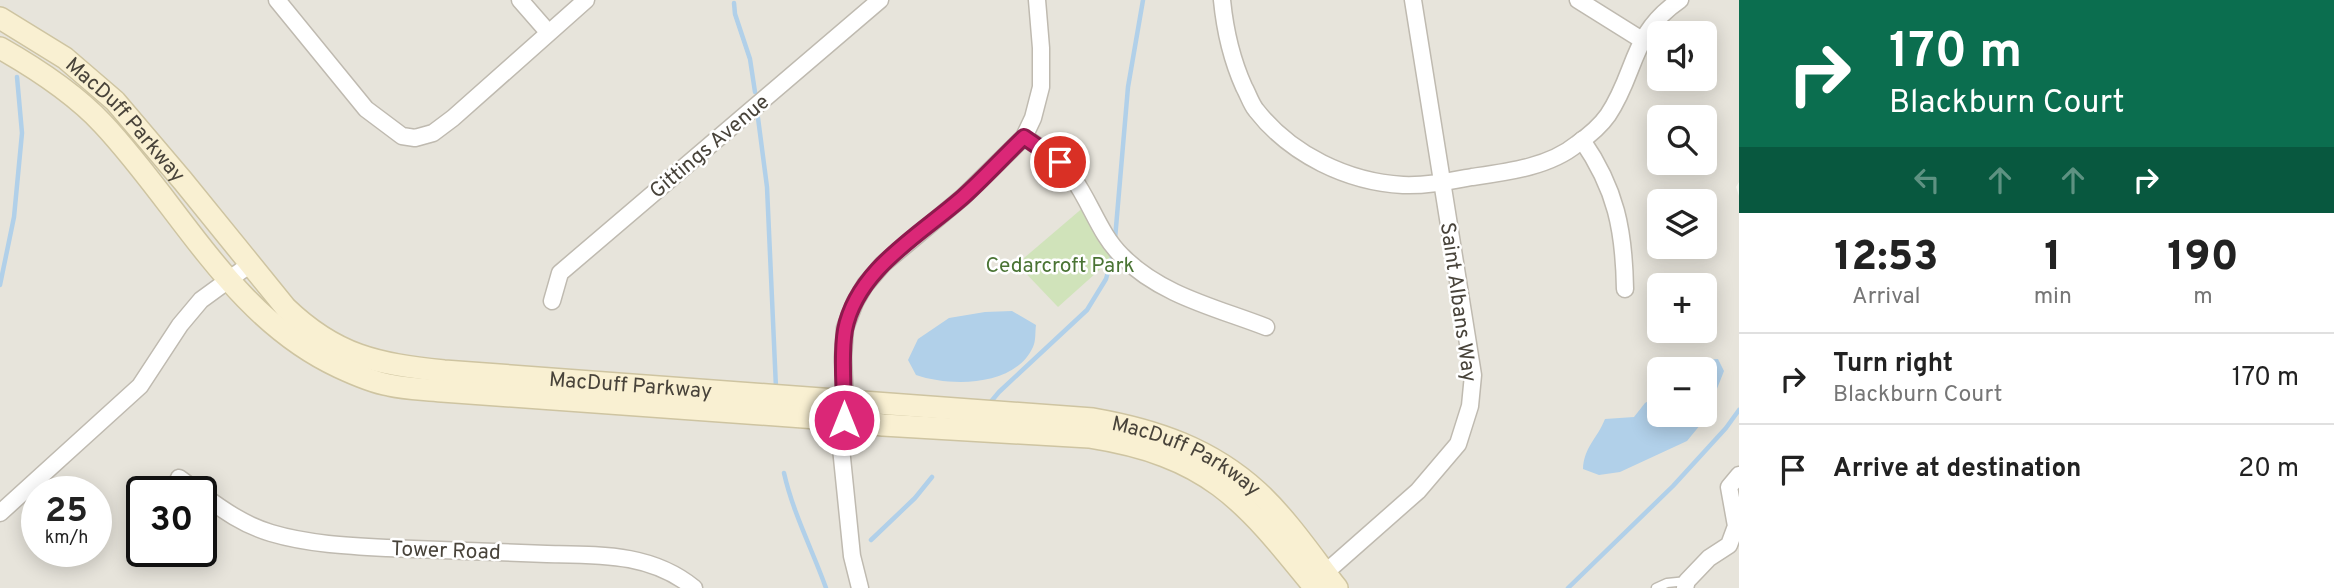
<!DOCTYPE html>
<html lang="en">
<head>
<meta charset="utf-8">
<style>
	:root { --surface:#fff; --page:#f2f2f2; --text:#222; --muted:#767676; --line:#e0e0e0 }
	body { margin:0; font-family:Overpass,sans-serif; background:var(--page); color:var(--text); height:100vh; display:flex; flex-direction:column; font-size:26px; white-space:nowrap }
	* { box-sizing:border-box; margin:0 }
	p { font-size:23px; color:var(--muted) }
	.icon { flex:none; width:38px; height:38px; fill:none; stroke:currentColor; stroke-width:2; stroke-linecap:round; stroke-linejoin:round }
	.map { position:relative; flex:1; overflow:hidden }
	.sheet { display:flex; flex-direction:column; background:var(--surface); width:595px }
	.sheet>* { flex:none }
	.top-card { background:#0b6e4f; color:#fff; overflow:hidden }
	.controls { position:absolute; left:1647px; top:21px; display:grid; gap:14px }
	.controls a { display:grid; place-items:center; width:70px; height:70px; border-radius:10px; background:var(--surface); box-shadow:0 4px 18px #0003; font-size:35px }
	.speed { position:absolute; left:21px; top:476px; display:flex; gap:14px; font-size:35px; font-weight:700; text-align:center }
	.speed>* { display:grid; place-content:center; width:91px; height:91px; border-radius:50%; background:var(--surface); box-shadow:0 4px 18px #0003; line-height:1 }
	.speed small { font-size:18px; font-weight:400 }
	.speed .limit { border:4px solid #111; border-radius:10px; background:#fff; color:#111 }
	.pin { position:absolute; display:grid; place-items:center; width:60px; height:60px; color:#fff; margin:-30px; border:4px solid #fff; border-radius:50%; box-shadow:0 2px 7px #0007 }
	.me { position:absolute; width:77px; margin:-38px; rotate:0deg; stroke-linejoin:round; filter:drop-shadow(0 0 5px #0008) }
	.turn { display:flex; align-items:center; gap:24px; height:147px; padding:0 35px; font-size:32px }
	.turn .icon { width:91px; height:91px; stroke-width:2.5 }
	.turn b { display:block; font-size:49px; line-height:60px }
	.lanes { display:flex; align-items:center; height:66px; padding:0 35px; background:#0003; justify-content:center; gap:35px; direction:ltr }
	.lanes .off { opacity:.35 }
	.eta { display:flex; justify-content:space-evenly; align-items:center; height:119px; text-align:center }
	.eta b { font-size:42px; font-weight:800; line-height:49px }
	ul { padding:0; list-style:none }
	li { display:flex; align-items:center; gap:21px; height:91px; padding:0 35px; border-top:2px solid var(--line) }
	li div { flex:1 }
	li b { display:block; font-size:26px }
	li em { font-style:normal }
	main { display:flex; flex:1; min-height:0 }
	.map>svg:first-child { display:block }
</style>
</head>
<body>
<main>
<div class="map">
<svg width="1739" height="588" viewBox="0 0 1739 588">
	<rect width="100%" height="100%" fill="#f4f2ec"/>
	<path fill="#e7e4db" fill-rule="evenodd" d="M0,0H1739V182L1736,187L1739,196V588H0ZM1659,33H1704V79H1659ZM1659,117H1704V163H1659ZM1659,201H1704V247H1659ZM1659,285H1704V331H1659ZM1659,369H1704V415H1659ZM37,492H96V551H37ZM142,492H201V551H142Z"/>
	<path fill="#d0e3ba" d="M1085,206L1115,256L1058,307L1017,264Z"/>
	<g fill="#b1d0e9">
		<path d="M1012,311L1036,325C1035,332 1036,341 1033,347C1015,387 951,387 916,375L908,360L918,339L949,318L985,312Z"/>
		<path d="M1718,359L1724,371L1705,419L1687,441L1620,472L1599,475L1583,469C1584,447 1597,439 1605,419L1634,417L1645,403L1659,395V415H1704V369H1690L1701,360Z"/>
	</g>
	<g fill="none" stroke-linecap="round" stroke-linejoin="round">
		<g stroke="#b1d0e9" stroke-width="4.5">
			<path d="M734,3L735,14L750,59L755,92"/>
			<path d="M758,118L767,187L776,388"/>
			<path d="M1115,239L1128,87L1143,0"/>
			<path d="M0,285L14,217L22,133L17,77"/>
			<path d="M989,404L999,392L1087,310L1106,279L1113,254"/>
			<path d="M784,473C793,513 812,549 826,588"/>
			<path d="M871,540L915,498L932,477"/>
			<path d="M1568,588L1673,486L1726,428L1739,410"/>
		</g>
		<defs>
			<path id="lane" d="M1656,588L1667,583L1687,581"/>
			<g id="street">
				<path d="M277,0L366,109L402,136L415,138L433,133L453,118L586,0"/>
				<path d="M520,0L548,32"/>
				<path d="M1222,0C1225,31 1231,58 1244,87C1248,94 1251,104 1256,110C1291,155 1348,182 1403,185C1426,186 1450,181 1472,177C1507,172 1549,167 1577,144C1587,137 1601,125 1608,115C1637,72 1630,34 1680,0"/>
				<path d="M1578,0L1642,40"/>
				<path d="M1024,137C1042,149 1061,160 1073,178C1091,203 1100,235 1122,256C1160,295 1217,308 1266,327"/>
				<path d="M1582,140C1616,189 1624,230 1625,289"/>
				<path d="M552,301L560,273L880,0"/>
				<path d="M179,478L198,492"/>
				<path d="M201,494C223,510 244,525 271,533C308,544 348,546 387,548C440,550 494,552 547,554C600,555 651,553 694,588"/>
				<path d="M0,513L140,386L180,325L201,300L249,265"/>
				<path d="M1317,580L1418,491L1458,444L1470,406L1473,375L1413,0"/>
				<path d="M860,588L852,556L841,448L845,402L843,357L845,328L855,302L865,285L883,264L963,197L1024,137L1033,118L1041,87V48L1037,0"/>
				<path d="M1685,588L1687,581L1709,558L1729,545L1736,526L1729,487L1739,475"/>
			</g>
			<g id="secondary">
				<path id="s1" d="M0,18L65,58L115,101L183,181L286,308C336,356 377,364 444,371L1093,419C1156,430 1211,449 1258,492C1288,520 1312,556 1337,588"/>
				<path d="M0,48C37,69 74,93 103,124C180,206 233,318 339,367C354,374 372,382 389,385C406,389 424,389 442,391L844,420L883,425L1089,437C1209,456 1243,499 1315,588"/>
			</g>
		</defs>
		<use href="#lane" stroke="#bfbab0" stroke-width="11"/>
		<use href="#street" stroke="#bfbab0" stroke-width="19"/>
		<use href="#secondary" stroke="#cec4a1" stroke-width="24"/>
		<use href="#lane" stroke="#fff" stroke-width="8"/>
		<use href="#street" stroke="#fff" stroke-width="16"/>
		<use href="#secondary" stroke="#f9f0d2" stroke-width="21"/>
	</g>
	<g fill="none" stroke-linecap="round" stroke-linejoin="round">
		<defs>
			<path id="route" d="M844,420C845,390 840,359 845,330C857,269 920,235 963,197C984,178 1003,157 1024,137L1060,162"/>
		</defs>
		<use href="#route" stroke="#8e194d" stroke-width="18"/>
		<use href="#route" stroke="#db2777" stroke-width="12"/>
	</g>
	<g text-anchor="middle" stroke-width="5" stroke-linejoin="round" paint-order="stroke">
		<g font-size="21" fill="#48433a" stroke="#fff">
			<text dy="7" stroke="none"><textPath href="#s1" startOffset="163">MacDuff Parkway</textPath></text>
			<text transform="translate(709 146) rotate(-40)" y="7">Gittings Avenue</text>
			<text transform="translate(1459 302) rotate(82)" y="7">Saint Albans Way</text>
			<text dy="7" stroke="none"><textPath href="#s1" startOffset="772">MacDuff Parkway</textPath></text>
			<text dy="7" stroke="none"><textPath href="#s1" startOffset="1337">MacDuff Parkway</textPath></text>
			<text transform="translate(446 550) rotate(2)" y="7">Tower Road</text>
		</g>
		<g font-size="21" fill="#4a7434" stroke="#fff">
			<text x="1060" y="272">Cedarcroft Park</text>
		</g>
	</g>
</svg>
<div class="controls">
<a><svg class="icon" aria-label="sound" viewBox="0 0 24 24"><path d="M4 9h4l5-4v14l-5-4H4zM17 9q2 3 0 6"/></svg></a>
<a><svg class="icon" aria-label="search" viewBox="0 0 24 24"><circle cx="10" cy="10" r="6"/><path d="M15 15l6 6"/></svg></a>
<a><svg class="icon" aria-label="layers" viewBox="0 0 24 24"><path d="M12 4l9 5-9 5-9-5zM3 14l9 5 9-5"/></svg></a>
<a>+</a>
<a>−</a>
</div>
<div class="speed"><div>25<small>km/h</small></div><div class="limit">30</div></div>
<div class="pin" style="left:1060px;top:162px;background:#d93025"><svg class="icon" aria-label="arrive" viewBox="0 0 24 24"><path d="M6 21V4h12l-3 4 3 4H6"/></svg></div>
<svg class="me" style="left:844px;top:420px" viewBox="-20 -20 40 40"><circle r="17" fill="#db2777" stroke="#fff" stroke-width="3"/><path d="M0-11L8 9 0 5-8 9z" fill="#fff"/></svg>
</div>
<section class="sheet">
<div class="top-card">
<div class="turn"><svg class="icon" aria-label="right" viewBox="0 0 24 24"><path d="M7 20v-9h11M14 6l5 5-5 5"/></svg><div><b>170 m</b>Blackburn Court</div></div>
<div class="lanes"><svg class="icon off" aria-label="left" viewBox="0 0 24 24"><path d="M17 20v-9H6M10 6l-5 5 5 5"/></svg><svg class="icon off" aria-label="ahead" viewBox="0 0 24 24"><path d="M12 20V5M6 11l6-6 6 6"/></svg><svg class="icon off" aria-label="ahead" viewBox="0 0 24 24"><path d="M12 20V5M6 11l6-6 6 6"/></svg><svg class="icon" aria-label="right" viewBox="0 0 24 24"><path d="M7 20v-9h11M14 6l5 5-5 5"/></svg></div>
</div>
<div class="eta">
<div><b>12:53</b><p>Arrival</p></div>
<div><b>1</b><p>min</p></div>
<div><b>190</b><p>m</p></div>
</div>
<ul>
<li><svg class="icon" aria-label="right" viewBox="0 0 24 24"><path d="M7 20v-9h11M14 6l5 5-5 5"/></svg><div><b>Turn right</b><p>Blackburn Court</p></div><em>170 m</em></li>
<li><svg class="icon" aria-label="arrive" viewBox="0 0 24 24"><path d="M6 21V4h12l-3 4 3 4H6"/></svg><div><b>Arrive at destination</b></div><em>20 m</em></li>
</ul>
</section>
</main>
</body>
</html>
